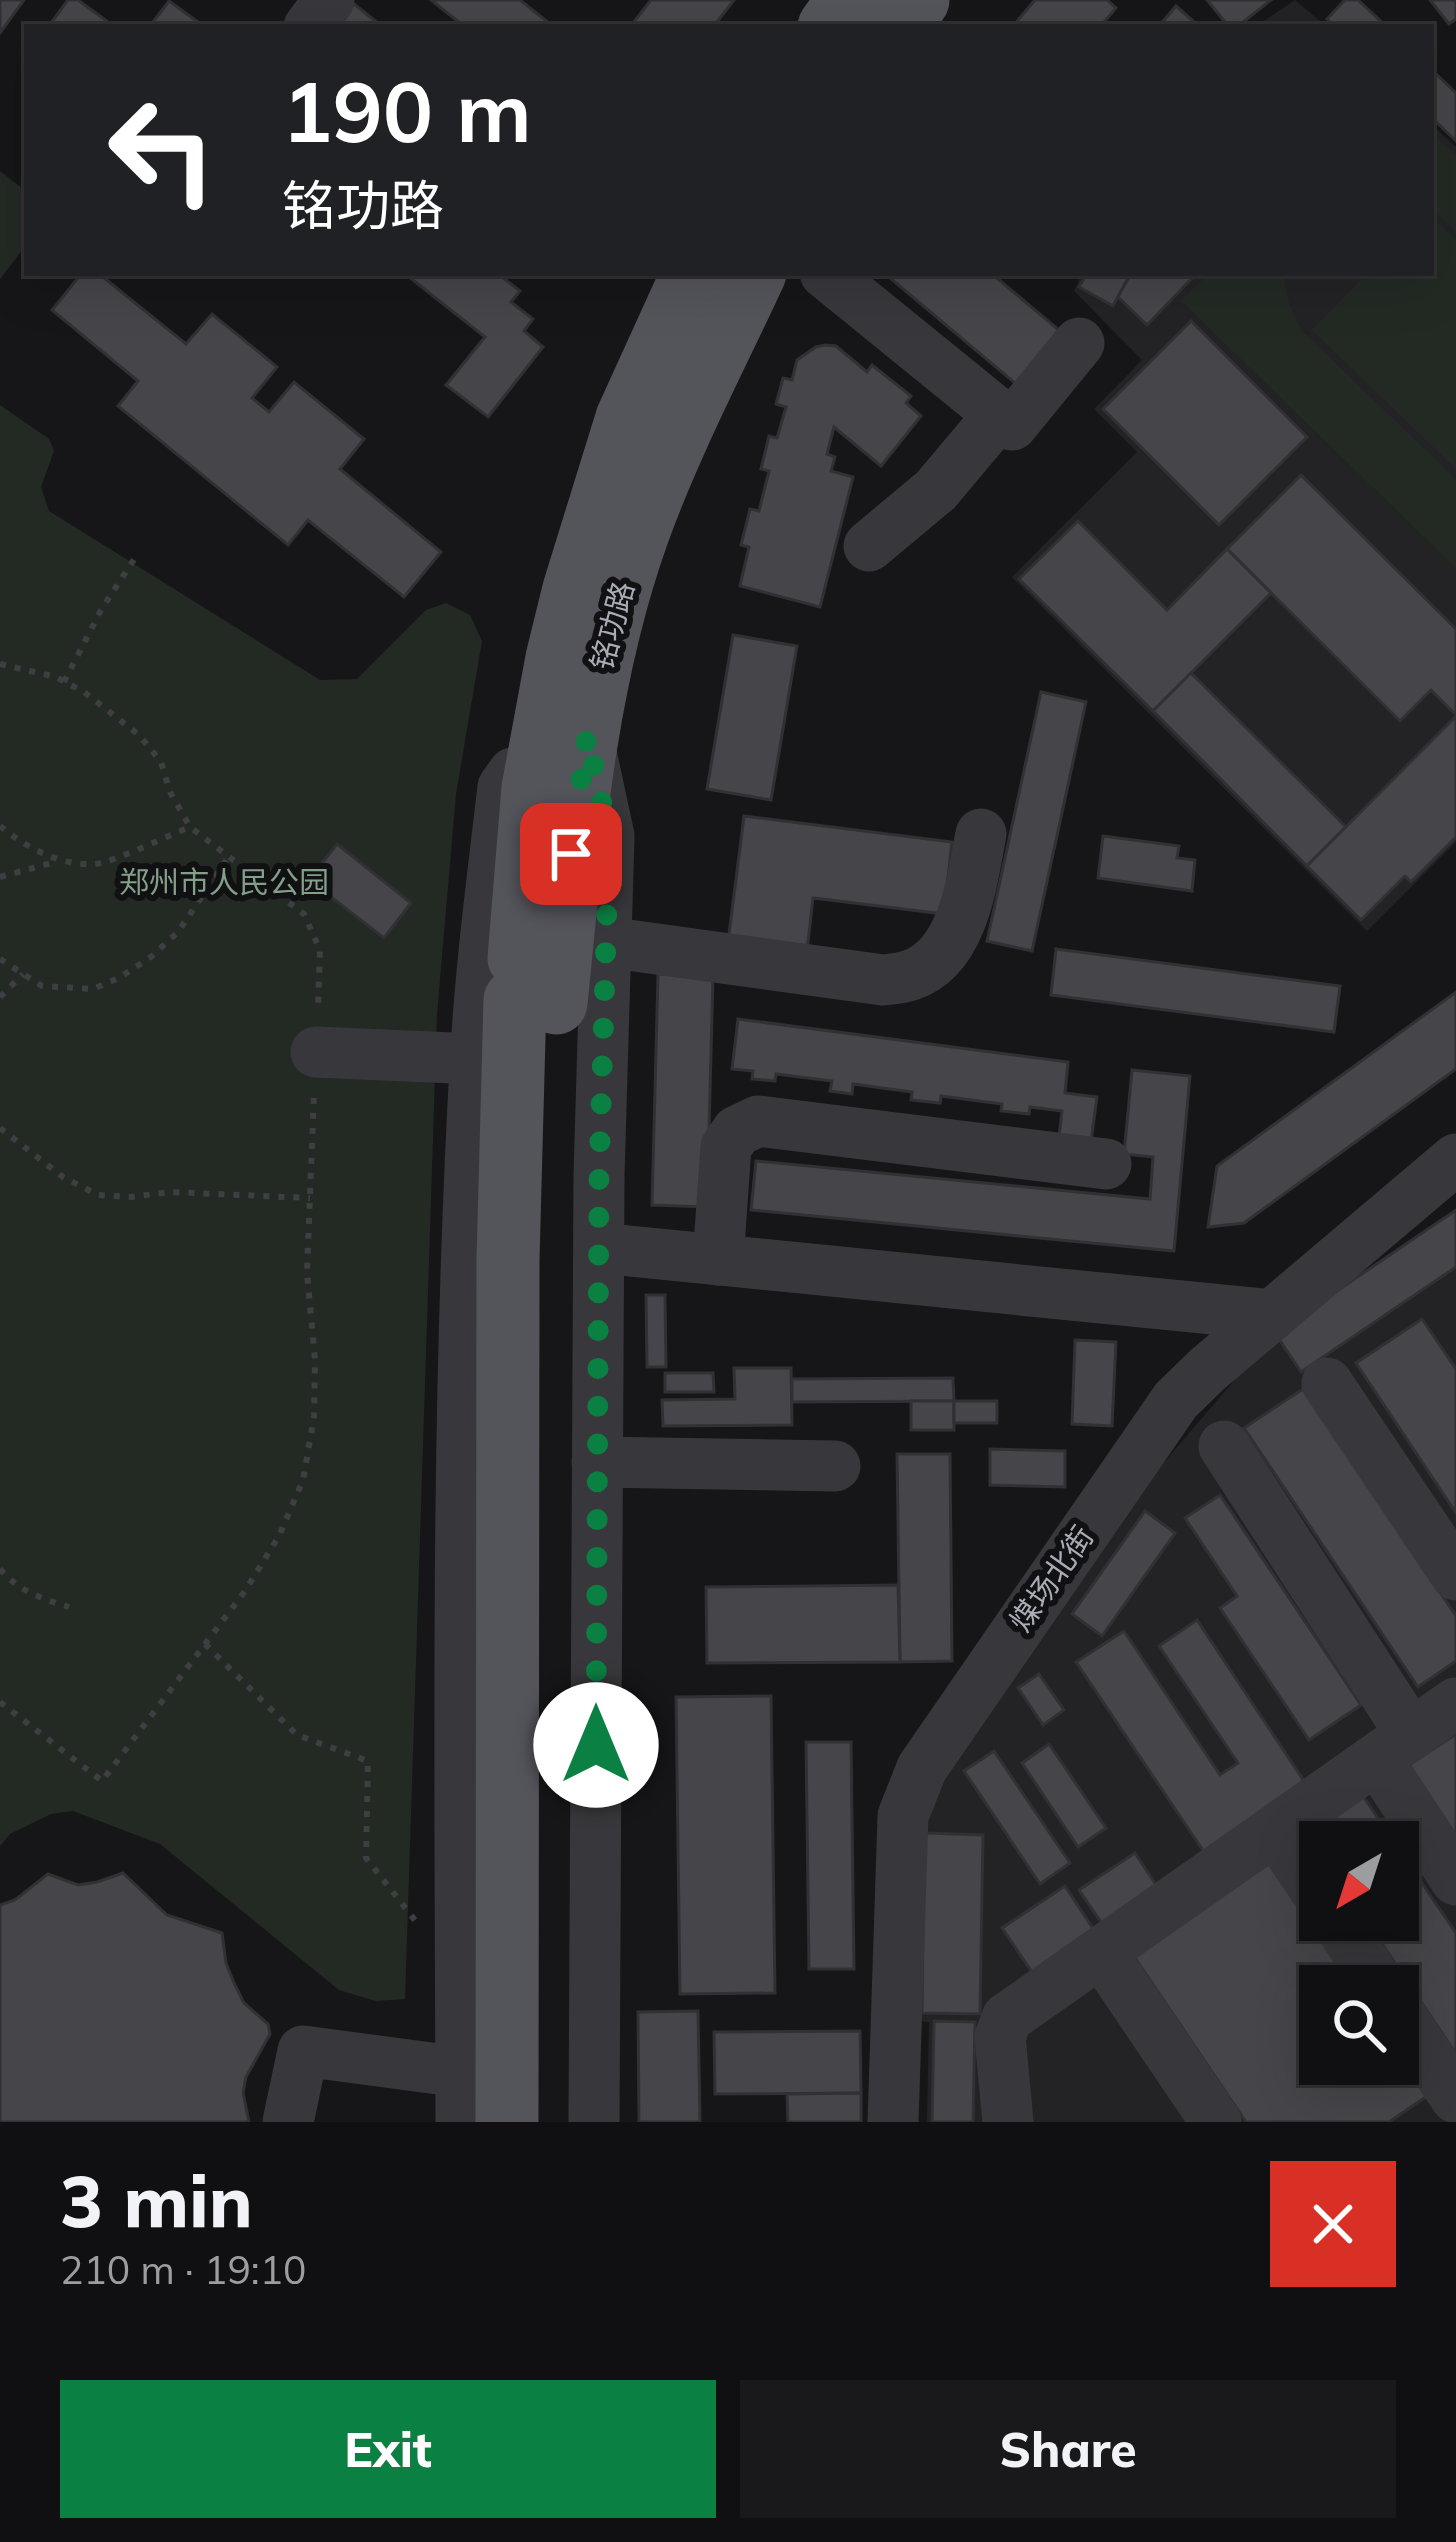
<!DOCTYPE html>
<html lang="en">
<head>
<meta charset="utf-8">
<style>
	:root { --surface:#101012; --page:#19191b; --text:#f1f3f6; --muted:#9c9d9f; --line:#303032; --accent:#0b8043 }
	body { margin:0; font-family:Mulish,"Noto Sans SC",sans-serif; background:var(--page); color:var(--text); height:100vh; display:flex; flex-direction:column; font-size:45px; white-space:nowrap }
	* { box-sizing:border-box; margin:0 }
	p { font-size:39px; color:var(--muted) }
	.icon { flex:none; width:66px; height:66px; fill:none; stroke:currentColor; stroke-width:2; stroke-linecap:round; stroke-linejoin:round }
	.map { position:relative; height:2122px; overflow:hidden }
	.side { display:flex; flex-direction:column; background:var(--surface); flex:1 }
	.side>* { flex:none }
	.hud { position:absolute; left:24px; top:24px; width:1410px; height:252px; border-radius:0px; box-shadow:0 12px 48px #0002,0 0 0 3px var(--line); background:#202124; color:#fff; overflow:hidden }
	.needle { width:78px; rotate:219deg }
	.tools { position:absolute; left:1299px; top:1821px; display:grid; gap:24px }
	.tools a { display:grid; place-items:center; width:120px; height:120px; border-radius:0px; background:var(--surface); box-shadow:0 12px 48px #0002,0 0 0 3px var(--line); font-size:60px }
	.pin { position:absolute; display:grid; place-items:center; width:102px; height:102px; color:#fff; margin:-51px; border-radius:24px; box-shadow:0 6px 18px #0006 }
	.me { position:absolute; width:132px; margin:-66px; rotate:0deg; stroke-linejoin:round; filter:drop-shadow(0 0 9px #0008) }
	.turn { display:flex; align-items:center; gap:42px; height:252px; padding:0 60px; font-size:54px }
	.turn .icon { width:156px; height:156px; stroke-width:2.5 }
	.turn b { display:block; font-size:84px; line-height:102px }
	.round { display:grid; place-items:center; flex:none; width:126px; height:126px; border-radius:0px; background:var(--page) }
	.overview { display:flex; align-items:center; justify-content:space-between; height:204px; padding:0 60px }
	h1 { font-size:72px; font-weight:800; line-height:90px }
	.primary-button { display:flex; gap:24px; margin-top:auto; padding:24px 60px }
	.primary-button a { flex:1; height:138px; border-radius:0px; background:var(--accent); color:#fff; font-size:48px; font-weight:800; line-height:138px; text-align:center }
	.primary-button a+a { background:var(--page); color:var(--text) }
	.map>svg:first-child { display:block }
</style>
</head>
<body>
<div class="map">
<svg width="1456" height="2122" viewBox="0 0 1456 2122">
	<rect width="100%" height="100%" fill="#161618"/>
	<g fill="#232225" fill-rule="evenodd">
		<path d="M1295,0L1327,27H1255Z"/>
		<path d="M1431,124L1456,147V842L1367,931L1012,577L1137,452L1094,409L1142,360L1074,291L1082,273H1431Z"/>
		<path d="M1456,1267V2122H927L929,2022L919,2021L921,1806L1159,1468L1275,1333L1302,1372ZM1320,1842H1398V1920H1320ZM1320,1986H1398V2064H1320Z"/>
	</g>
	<g fill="#232a24">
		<path d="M1431,132L1456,156V232L1431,208Z"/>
		<path d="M0,171L27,192V244L0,279Z"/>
		<path d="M1431,216L1456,240V469L1312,330L1368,273H1431Z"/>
		<path d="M1209,273H1284C1285,295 1291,312 1302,331L1456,479V568L1181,301Z"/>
		<path d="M0,405L49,439L54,451L41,487L49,511L320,680L357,679L426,610L446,603L470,615L482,641L456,794L437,1014L405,1999L376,2001L339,1990L160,1844L73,1811L51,1814L10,1834L0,1846Z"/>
	</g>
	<g fill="#46464a" stroke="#313034" stroke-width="3">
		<path d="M0,0H24L0,33Z"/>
		<path d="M68,0H78L115,27H48Z"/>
		<path d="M431,0H520L554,27H465Z"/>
		<path d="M651,0H734L713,27H630Z"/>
		<path d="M1035,0H1107L1116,8L1100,27H1012Z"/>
		<path d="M1207,0H1271L1237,27H1229Z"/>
		<path d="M1345,0H1358L1387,27H1336L1327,19Z"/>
		<path d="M1430,0H1456V19L1449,24Z"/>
		<path d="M169,1L205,27H149Z"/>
		<path d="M354,4L383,27H336Z"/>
		<path d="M1176,6L1200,27H1158Z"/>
		<path d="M1431,69L1456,93V141L1431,117Z"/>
		<path d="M82,273H98L186,344L212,314L277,367L252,398L269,412L294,382L364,439L340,469L441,552L404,597L308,520L288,545L118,406L138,381L52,310Z"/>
		<path d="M404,273H497L520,291L511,302L533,319L524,331L543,347L488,417L446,385L485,337Z"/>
		<path d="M890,273H991L1060,331L1016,384L890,278Z"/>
		<path d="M1087,273H1131L1113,306L1079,287Z"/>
		<path d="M1131,273H1197L1147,325L1118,297Z"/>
		<path d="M1191,321L1307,437L1219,525L1103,409Z"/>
		<path d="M825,345L836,346L867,372L872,365L911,396L906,403L921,416L881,466L834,427L827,454L835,457L831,471L853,477L820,607L740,586L749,547L741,545L750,509L759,511L769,471L761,469L769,436L777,438L786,407L776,404L783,378L792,380L797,360L816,347Z"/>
		<path d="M1301,475L1456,629V715L1431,690L1400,721L1227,549Z"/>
		<path d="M1078,521L1167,610L1227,549L1271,593L1153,711L1019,579Z"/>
		<path d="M733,635L797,646L771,800L707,789Z"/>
		<path d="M1191,673L1346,827L1307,866L1153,711Z"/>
		<path d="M1041,692L1086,702L1032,951L987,941Z"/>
		<path d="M1456,716V837L1411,882L1405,876L1361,920L1307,866Z"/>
		<path d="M744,816L952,842L944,914L813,898L806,960L727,950Z"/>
		<path d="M1103,836L1179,846L1177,858L1195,860L1192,891L1098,878Z"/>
		<path d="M337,844L411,903L384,938L309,880Z"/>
		<path d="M1056,949L1340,986L1334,1032L1051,995Z"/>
		<path d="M658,974L713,976L707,1207L652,1205Z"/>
		<path d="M1456,992V1069L1244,1223L1208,1227L1217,1166Z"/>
		<path d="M738,1019L1068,1062L1065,1093L1097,1097L1091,1142L1059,1137L1062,1111L1030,1107L1029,1114L1001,1111L1002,1104L941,1096L940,1103L911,1100L912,1092L853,1084L852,1094L830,1091L832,1081L776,1074L775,1081L752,1079L753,1071L732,1069Z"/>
		<path d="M1132,1070L1190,1076L1174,1251L751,1210L756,1161L1150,1199L1153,1157L1124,1154Z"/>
		<path d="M1456,1210V1267L1301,1372L1275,1333Z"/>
		<path d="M646,1295H665L666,1367H647Z"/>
		<path d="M1422,1319L1456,1369V1513L1356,1363Z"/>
		<path d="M1075,1340L1116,1342L1112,1426L1072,1424Z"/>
		<path d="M734,1368H791L792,1425L663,1426L662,1400L735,1399Z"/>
		<path d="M665,1373H713L714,1392H665Z"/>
		<path d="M953,1378L954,1401L792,1402V1379Z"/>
		<path d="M1303,1389L1456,1616V1661L1418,1687L1244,1428Z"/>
		<rect x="911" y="1401" width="43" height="29"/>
		<rect x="954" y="1401" width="43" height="22"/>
		<path d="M990,1449L1065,1451V1487L990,1485Z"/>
		<path d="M897,1454H950L952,1661L900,1662Z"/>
		<path d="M1220,1495L1361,1705L1309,1740L1220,1608L1237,1596L1185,1518Z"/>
		<path d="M1145,1511L1175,1533L1102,1636L1072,1614Z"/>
		<path d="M898,1585L900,1662L707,1663L706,1587Z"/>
		<path d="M1197,1620L1308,1787L1206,1855L1076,1662L1124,1631L1220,1775L1238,1763L1159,1646Z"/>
		<path d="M1039,1674L1064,1710L1043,1725L1018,1688Z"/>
		<path d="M771,1696L775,1993L680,1994L676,1697Z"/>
		<path d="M1456,1734V1836L1409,1765Z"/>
		<path d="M806,1742H851L854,1969H809Z"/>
		<path d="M1049,1744L1106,1828L1078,1847L1022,1763Z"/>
		<path d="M994,1751L1070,1863L1040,1884L964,1771Z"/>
		<path d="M1363,1796L1394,1842H1320V1852L1307,1833Z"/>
		<path d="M924,1833L983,1835L980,2014L922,2013Z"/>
		<path d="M1398,1848L1456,1933V2054L1366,1920H1398Z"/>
		<path d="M1135,1853L1160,1891L1105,1928L1079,1890Z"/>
		<path d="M1279,1857L1366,1986H1320V2064H1398V2033L1436,2090L1389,2122H1246L1133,1955Z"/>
		<path d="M123,1873L167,1915L222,1933L226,1963L234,1983L244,2003L268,2024L270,2034L246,2077L243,2093L249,2122H0V1905L15,1900L48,1874L78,1885L97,1882Z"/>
		<path d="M1065,1886L1096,1933L1034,1975L1002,1928Z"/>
		<path d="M698,2011L700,2122H639L638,2012Z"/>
		<path d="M934,2021L975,2022L973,2122H932Z"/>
		<path d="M860,2031L861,2093L715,2094L714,2032Z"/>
		<path d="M861,2093V2122H788L787,2094Z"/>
	</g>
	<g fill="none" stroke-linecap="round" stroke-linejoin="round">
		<g stroke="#3e3e43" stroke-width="6" stroke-dasharray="6 9" stroke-linecap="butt">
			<path d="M0,664L56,677L84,692L139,735L161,762L170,792L190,827L304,914L320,950L318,1008"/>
			<path d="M64,682L101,610L135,558"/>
			<path d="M0,826C25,847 60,866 94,864C113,863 169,835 190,827"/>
			<path d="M0,877L55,862"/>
			<path d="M0,959L42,986L93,989L119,978L152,956L178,932L229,856"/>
			<path d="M0,997L23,974"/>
			<path d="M0,1128L63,1177L98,1195L131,1197L170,1192L310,1198"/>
			<path d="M0,1569C18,1591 43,1599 69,1607"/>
			<path d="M205,1644L297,1735L368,1761L366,1858L418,1924"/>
			<path d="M0,1702L102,1781L245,1591L279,1536L303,1480L314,1417L315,1360L307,1272L314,1094"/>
		</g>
		<g stroke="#38383c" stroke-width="51">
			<path d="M309,27L329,0"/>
			<path d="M825,273L1012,425L1079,343"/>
			<path d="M869,546L936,490L999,415"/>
			<path d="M592,757L609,836L599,1175L594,2122"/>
			<path d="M606,942L883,980C892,979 903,978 911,975C964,957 972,880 981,834"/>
			<path d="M316,1052L476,1059"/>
			<path d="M599,1248L1272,1315"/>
			<path d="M718,1260L726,1147L737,1131L758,1121L1106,1164"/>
			<path d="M1327,1383L1456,1575"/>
			<path d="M1224,1446L1411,1734"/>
			<path d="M597,1462L835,1466"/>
			<path d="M1377,1759L1456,1880"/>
			<path d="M1275,1830L1320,1897"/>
			<path d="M1336,1920L1380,1986"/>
			<path d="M1101,1952L1216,2122"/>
			<path d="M1398,2012L1456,2098"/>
			<path d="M288,2122L303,2051L461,2072"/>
			<path d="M461,2122C460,1765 455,1407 476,1050C481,962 493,874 503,787L513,773"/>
			<path d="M893,2122L903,1816L922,1768L1176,1400L1208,1369L1456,1159"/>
			<path d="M1008,2122L1000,2037L1007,2018L1456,1703"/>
		</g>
		<g stroke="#54545b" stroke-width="63">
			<path d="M829,27L848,0"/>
			<path d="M898,27L918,0"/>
			<path d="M519,958L533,788L557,658L574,589L627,418L693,273"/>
			<path d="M556,1003C572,845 584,684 638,533C670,444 715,359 755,273"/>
		</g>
		<path stroke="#54545b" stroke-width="63" d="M507,2122L508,1260L515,1000"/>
	</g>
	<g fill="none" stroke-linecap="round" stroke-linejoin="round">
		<path stroke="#0b8043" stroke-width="21" stroke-dasharray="0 37.8" d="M571,854L587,735L609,836L599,1175L596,1745"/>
	</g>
	<g text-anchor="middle" stroke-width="12" stroke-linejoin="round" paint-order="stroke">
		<g font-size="30" fill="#aaacb6" stroke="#111113">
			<text transform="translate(613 626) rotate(-75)" y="10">铭功路</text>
			<text transform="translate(1052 1579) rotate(-55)" y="10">煤场北街</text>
		</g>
		<g font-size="30" fill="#839f89" stroke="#111113">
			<text x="224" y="893">郑州市人民公园</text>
		</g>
	</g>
</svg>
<div class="tools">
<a><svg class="needle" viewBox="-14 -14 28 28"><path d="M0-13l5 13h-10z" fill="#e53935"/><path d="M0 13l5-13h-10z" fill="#9c9d9f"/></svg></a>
<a><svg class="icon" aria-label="search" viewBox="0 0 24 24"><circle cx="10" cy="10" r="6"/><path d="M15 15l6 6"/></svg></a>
</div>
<div class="pin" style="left:571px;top:854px;background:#d93025"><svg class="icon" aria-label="arrive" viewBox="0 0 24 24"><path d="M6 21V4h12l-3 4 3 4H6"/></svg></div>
<svg class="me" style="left:596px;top:1745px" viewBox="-20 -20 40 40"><circle r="19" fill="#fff"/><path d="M0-13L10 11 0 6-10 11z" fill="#0b8043"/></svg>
<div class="hud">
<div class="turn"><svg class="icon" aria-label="left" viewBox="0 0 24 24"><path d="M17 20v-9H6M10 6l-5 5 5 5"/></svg><div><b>190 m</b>铭功路</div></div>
</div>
</div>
<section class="side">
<div class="overview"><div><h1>3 min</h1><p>210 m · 19:10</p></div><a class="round" style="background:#d93025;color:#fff"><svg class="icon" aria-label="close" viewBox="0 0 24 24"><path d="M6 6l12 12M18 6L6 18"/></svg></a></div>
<div class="primary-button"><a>Exit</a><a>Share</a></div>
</section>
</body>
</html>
